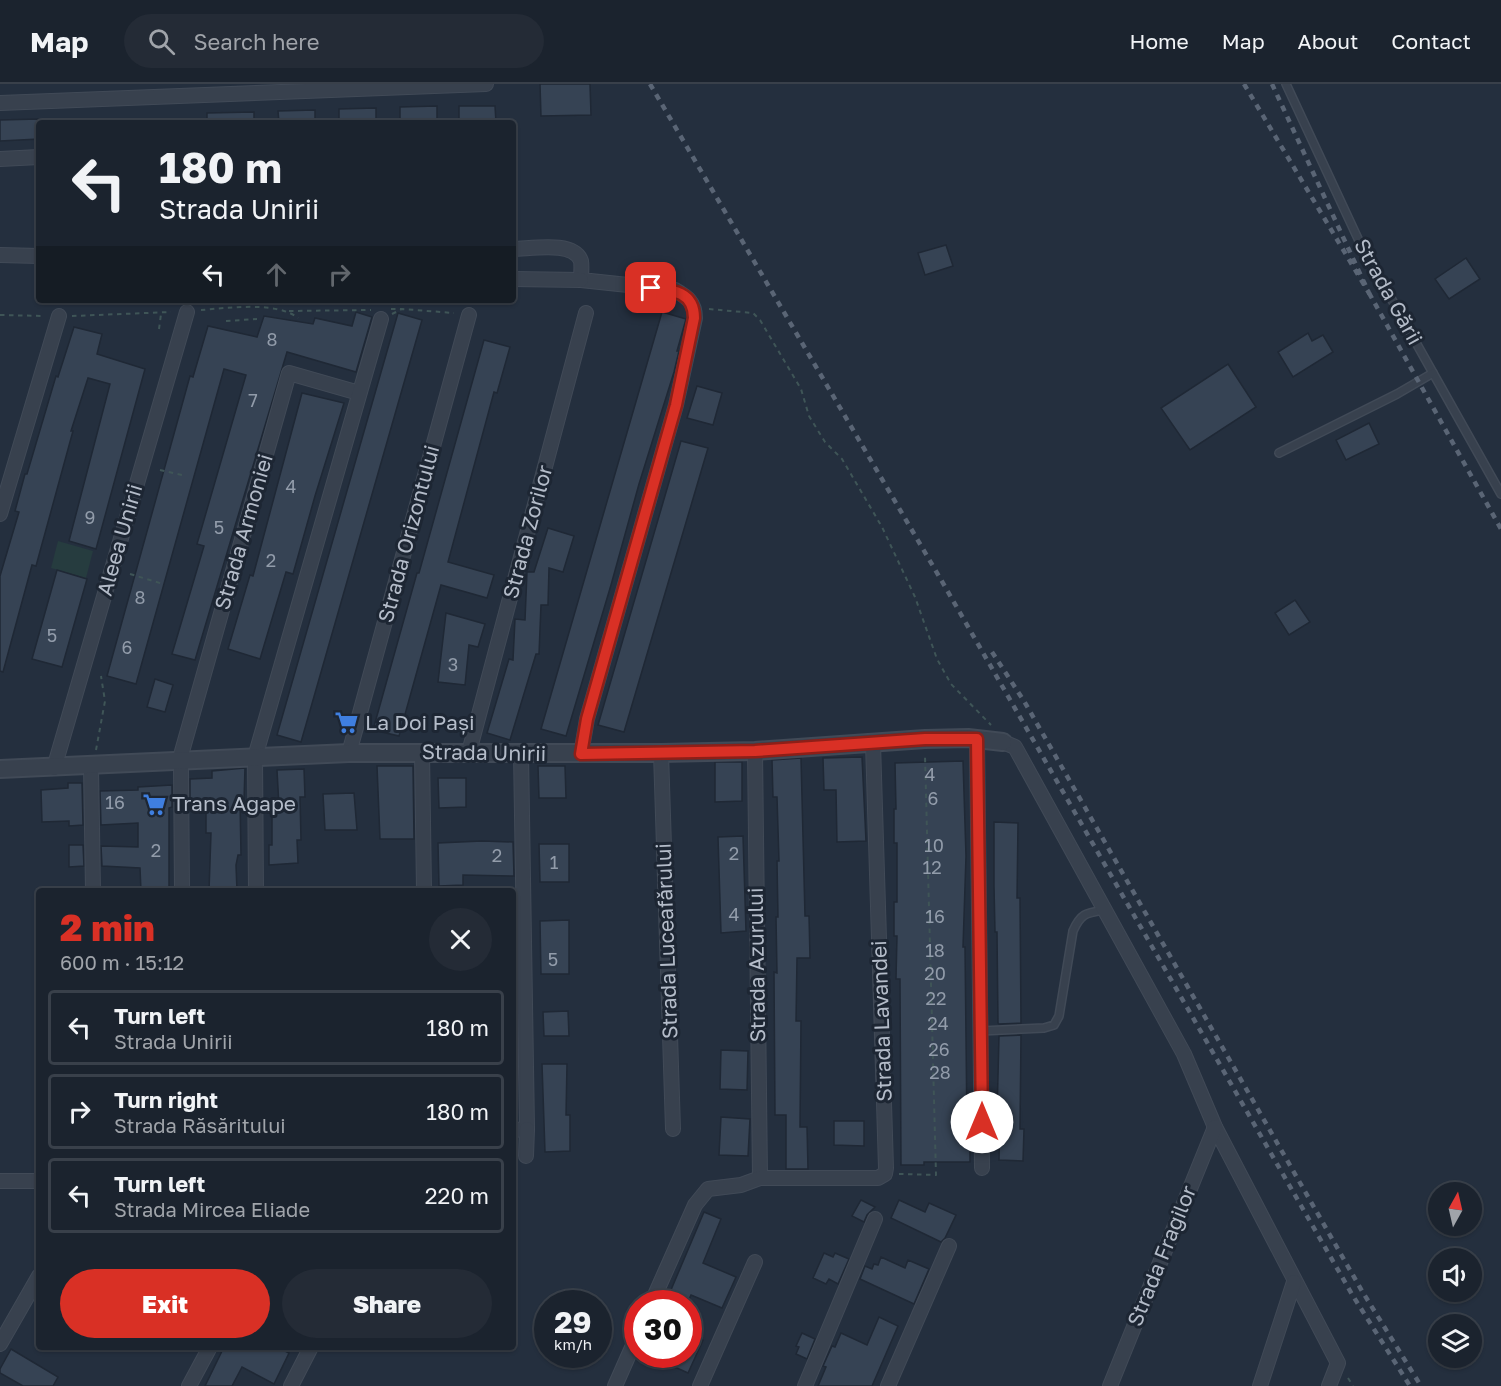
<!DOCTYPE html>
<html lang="en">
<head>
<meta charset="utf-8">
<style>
	:root { --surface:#1b232e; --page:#242b36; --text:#f1f3f6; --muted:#a0a4aa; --line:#39404a; --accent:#d93025 }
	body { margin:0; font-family:"Golos Text",sans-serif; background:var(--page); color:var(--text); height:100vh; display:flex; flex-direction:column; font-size:22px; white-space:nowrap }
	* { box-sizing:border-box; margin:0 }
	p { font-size:20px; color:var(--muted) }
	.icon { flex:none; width:33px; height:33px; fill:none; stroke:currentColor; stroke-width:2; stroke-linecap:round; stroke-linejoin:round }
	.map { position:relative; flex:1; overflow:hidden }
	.side { position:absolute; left:36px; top:804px; width:480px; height:462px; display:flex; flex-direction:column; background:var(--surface); border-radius:6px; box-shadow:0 2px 4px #0004,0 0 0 2px var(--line) }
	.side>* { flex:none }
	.top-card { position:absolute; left:36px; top:36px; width:480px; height:183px; border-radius:6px; box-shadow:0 2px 4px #0004,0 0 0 2px var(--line); background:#1b232e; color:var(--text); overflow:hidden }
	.needle { width:39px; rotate:8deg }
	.tools { position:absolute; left:1428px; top:1098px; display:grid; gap:12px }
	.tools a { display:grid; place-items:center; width:54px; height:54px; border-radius:50%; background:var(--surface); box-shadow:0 2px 4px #0004,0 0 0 2px var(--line); font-size:30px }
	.speed { position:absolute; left:534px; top:1206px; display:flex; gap:12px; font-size:30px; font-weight:700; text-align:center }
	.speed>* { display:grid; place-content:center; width:78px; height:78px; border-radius:50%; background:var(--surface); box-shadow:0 2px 4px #0004,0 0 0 2px var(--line); line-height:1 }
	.speed small { font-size:15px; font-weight:400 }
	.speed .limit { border:9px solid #d22; background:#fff; color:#111 }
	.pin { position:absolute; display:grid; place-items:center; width:51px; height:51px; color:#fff; margin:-26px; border-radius:12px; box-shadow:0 3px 9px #0006 }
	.me { position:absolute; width:66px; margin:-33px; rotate:0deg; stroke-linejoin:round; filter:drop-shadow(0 0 4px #0008) }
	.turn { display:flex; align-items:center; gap:21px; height:126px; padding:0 24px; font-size:27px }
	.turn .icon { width:78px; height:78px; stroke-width:2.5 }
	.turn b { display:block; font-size:42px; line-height:51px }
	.lanes { display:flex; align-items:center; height:57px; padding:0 24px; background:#0003; justify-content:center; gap:30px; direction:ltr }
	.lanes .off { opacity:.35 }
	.round { display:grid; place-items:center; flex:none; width:63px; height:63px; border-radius:32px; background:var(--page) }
	.summary { display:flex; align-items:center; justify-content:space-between; height:102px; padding:0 24px }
	h1 { font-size:36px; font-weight:800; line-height:45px; color:var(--accent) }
	.button { display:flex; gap:12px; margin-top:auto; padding:12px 24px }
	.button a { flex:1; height:69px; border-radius:36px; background:var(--accent); color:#fff; font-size:24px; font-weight:800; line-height:69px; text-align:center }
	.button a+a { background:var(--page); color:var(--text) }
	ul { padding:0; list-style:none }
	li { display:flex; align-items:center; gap:18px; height:75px; margin:0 12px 9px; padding:0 12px; border:3px solid var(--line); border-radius:6px }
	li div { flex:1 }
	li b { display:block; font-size:22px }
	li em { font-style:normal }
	header { display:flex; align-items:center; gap:36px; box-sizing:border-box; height:84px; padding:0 30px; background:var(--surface); border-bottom:2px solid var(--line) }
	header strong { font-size:28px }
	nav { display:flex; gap:33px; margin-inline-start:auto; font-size:21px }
	.search { width:420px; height:54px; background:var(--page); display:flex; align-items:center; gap:15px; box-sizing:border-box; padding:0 21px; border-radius:33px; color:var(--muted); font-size:22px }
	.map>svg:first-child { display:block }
</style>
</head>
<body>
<header>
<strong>Map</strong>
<div class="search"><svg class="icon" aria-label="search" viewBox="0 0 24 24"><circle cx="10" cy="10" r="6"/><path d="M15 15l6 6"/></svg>Search here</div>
<nav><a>Home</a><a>Map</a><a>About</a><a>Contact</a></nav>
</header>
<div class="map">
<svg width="1501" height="1302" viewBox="0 0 1501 1302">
	<rect width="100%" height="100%" fill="#242f3e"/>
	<path fill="#263c3f" d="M58,457L93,467L86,494L51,484Z"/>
	<g fill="#364354" stroke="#1f2835" stroke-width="1.5">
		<path d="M540,0H590L591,31L541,32Z"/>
		<path d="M437,22V39H400V23Z"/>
		<path d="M459,22H495L496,39H459Z"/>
		<path d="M376,24V39H339V25Z"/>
		<path d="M315,26V39H279L278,27Z"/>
		<path d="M254,28V39H207V29Z"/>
		<path d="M39,35V55L0,57V36Z"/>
		<path d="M946,161L953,182L925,191L918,169Z"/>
		<path d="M1466,174L1480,195L1449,215L1435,195Z"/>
		<path d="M356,228L372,233L356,288L287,268L195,576L172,570L204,462L197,460L246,291L224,285L136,600L107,592L190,292L193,293L208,242L257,253L264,232L313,240L315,234L352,242Z"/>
		<path d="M662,228L686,235L677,267H679L674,288L639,400L611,501L566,652L541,645Z"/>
		<path d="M398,229L422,236L301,658L277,651Z"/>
		<path d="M74,243L102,250L97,270L145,285L96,465L69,457L110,300L88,294L71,347H73L36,482L32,481L3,588L0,587V492L19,428L15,427L25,390H27L56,292L58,293Z"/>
		<path d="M1308,249L1312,257L1323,251L1333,268L1293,293L1278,268Z"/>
		<path d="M484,256L510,263L497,309L494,308L448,478L494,491L487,514L441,501L399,652L373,646L417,489H419Z"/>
		<path d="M1228,280L1256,323L1190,366L1161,324Z"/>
		<path d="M697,302L722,309L713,341L687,334Z"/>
		<path d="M302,309L344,319L315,412L293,490L286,488L260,575L228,565L250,491L253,492Z"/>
		<path d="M1369,339L1379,360L1346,376L1336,356Z"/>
		<path d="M681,357L708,364L624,648L598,641Z"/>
		<path d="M548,444L574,452L563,488L549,484L548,521H541L539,570H536L510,656L487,649L509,575L513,576L515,535L525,536L527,488H534Z"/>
		<path d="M57,486L87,495L62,583L32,575Z"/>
		<path d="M1295,516L1310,538L1289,551L1275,529Z"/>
		<path d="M446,529L485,540L478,563L469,561L465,601L438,598Z"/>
		<path d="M155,595L173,601L165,628L147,623Z"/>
		<path d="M862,673L866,757L837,758L836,706H824L823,674Z"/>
		<path d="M801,674L805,832H809L810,874H797L796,937H801L800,1043H807L808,1085H786V1031H775L774,888L777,889L776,833H778L777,777H779L777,713H773L772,676Z"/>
		<path d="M963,677L966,772L963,863H965L967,1045H970V1078H924V1081H901L900,895H896L897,852H894V818H897V759H894V725H896L895,679Z"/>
		<path d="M715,678H742V717L715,718Z"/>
		<path d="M377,682H413L414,755H380Z"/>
		<path d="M538,682H565L566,714H539Z"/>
		<path d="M245,684L244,716H240L241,771H238L236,781L237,807H209L211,749H206V720L190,721V695L212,694V687Z"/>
		<path d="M304,685L305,713H300L301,756H297L298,779L269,781V761H272V722H279L277,686Z"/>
		<path d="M438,694H466V723L439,724Z"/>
		<path d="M68,699H82L83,741L69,742V737L42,738L41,706L68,704Z"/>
		<path d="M172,701V723L169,724V807H141L140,784L102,782L101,762L138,763V739L101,741L100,707L138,706V703Z"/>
		<path d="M354,709L357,746H325L323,710Z"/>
		<path d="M994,738L1018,739L1017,814H1020L1021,939L999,940L998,939L997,848H995L994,802Z"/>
		<path d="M743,752L746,847L721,849L718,753Z"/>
		<path d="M482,757L513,758L514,792L463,791V801L439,802L438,759Z"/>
		<path d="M539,760H569V798H540Z"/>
		<path d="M69,761H83L84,782L69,783Z"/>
		<path d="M569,836V890H541L540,837Z"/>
		<path d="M568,927L569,952H544L543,928Z"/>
		<path d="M1021,951L1020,1045H1024L1023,1077L999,1076L1000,1031H997L999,952Z"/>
		<path d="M721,966L748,967L747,1006L720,1005Z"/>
		<path d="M542,980H567L566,1031H570V1067L545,1068Z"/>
		<path d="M721,1033L750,1035L748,1072L719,1071Z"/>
		<path d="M834,1037H864V1062L834,1061Z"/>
		<path d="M861,1116L875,1123L867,1131L864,1138L852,1132Z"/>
		<path d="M899,1116L925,1128L929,1119L956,1131L945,1154L941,1158L891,1134Z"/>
		<path d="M704,1128L721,1135L703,1179L736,1193L722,1224L691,1211L687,1220H665Z"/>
		<path d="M824,1169L833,1173L835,1169L849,1175L838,1200L829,1195L826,1200L813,1194Z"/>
		<path d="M881,1173L905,1184L908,1176L929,1185L914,1220L860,1195L865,1182L872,1185L874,1180L878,1181Z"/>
		<path d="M879,1233L898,1242L872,1302H818L826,1283L823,1282L832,1262L835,1263L841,1249L867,1261Z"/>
		<path d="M688,1249L703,1256L688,1289L668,1280L672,1270H688Z"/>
		<path d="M802,1249L815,1255L807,1275L796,1270L799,1263L796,1262Z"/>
		<path d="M224,1263H277L289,1269L274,1300L242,1283L232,1302H205Z"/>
		<path d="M11,1265L58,1293L53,1302H23L0,1289V1285Z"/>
	</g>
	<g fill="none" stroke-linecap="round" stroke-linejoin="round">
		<defs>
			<g id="service">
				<path d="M1286,0L1360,159L1501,410"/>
				<path d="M1279,369L1397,310L1433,289"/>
				<path d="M981,947L1044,944L1054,941L1059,932L1073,847C1081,829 1086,829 1105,826"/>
			</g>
			<g id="minor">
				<path d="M0,19L486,0"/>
				<path d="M0,75L39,73"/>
				<path d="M513,165C530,165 574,156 581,177C582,182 581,190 581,196L675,206C687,213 695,218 695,234L676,321L587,635L581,670"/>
				<path d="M0,171L39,172"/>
				<path d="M513,195L581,196"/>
				<path d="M0,430L59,232"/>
				<path d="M977,655L982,1084"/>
				<path d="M1003,658L1015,663L1184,970L1215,1043L1338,1279L1329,1302"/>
				<path d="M755,667L760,1094"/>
				<path d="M422,668L424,807"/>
				<path d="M469,668L586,229"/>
				<path d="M349,669L469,231"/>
				<path d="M661,669L673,1045"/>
				<path d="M91,682L93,807"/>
				<path d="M54,684L187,228"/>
				<path d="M182,807L181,683L183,677L181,671L289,289L359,309"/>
				<path d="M256,807L255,673L381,235"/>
				<path d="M513,1046L527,1045L521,669"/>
				<path d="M526,1072L527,1045"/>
				<path d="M0,1097H39"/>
				<path d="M651,1220L695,1121L708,1105L741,1101L760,1094H878L885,1090L886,1084L873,659"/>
				<path d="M0,1260L39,1192"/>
				<path d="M189,1302L210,1263"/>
				<path d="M291,1302L311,1263"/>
				<path d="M615,1302L638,1250"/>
				<path d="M700,1302L755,1178"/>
				<path d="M805,1302L875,1135"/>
				<path d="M888,1302L949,1162"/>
				<path d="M1110,1302L1215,1043"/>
				<path d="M1260,1302L1294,1198"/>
			</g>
			<path id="tertiary" d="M0,685L349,669H661L755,667L925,655L968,654L1003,658"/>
		</defs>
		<use href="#service" stroke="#414a57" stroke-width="10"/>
		<use href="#minor" stroke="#414a57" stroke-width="16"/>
		<use href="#tertiary" stroke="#414a57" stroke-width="20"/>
		<g stroke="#3f5557" stroke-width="2" stroke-dasharray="4.5 4.5" stroke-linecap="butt">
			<path d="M391,225H402"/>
			<path d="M709,225L753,229L760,236L801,305L809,332L825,358L842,375L882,443L915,513L937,575L951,600L991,641"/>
			<path d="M201,226C228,224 277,217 298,234"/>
			<path d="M289,227L371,226"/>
			<path d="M392,230L402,225L454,229"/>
			<path d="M0,231L45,232"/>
			<path d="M72,232L171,228"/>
			<path d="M226,237L257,235"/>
			<path d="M159,245L161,230"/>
			<path d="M160,386L186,392"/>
			<path d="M130,490L163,500"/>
			<path d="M96,666L105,617L101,592"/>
			<path d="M899,1090L936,1091L925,672"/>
			<path d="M1348,1294L1353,1302"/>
		</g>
		<use href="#service" stroke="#38414e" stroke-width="7"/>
		<use href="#minor" stroke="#38414e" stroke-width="14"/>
		<use href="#tertiary" stroke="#38414e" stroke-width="16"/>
		<g stroke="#5a6575" stroke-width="4.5" stroke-dasharray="6 6" stroke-linecap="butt">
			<path d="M650,0L940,494L1353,1212L1410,1302"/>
			<path d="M1244,0L1369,209L1272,0"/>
			<path d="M1369,209L1501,445"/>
			<path d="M992,568L1024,617L1362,1207L1421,1302"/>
		</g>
	</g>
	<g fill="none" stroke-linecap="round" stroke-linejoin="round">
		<defs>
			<path id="route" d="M651,204C672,206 694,207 694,234L676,321L587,635L581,670L755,667L925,655H977L982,1038"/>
		</defs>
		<use href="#route" stroke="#8d1f18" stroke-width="15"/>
		<use href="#route" stroke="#d93025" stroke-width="10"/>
	</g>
	<defs>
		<symbol id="supermarket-bare" viewBox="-9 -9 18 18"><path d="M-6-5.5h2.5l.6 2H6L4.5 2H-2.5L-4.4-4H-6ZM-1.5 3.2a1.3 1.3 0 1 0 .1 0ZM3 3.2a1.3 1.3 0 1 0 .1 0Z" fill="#3f7fe0" stroke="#1d2633" stroke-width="2.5" paint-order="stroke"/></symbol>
	</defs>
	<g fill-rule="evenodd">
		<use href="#supermarket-bare" x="330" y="622" width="33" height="33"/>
		<use href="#supermarket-bare" x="138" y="704" width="33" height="33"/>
	</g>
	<g text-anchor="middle" stroke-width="6" stroke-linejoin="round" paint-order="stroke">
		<g font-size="18" fill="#929caa">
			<text x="272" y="262">8</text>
			<text x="253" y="323">7</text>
			<text x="291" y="409">4</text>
			<text x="90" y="440">9</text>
			<text x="219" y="450">5</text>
			<text x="271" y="483">2</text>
			<text x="140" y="520">8</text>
			<text x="52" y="558">5</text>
			<text x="127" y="570">6</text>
			<text x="453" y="587">3</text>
			<text x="930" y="697">4</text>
			<text x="933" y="721">6</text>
			<text x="115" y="725">16</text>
			<text x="934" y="768">10</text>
			<text x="156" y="773">2</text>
			<text x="734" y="776">2</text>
			<text x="497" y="778">2</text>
			<text x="554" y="785">1</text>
			<text x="932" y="790">12</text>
			<text x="734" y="837">4</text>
			<text x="935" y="839">16</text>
			<text x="935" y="873">18</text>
			<text x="553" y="882">5</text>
			<text x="935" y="896">20</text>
			<text x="936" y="921">22</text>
			<text x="938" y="946">24</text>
			<text x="939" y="972">26</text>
			<text x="940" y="995">28</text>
		</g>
		<g font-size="21" fill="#b4bcc9" stroke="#1d2633">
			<text transform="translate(1388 208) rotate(61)" y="7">Strada Gării</text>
			<text transform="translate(244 448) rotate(-74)" y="7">Strada Armoniei</text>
			<text transform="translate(528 448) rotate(-75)" y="7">Strada Zorilor</text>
			<text transform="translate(409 450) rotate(-75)" y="7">Strada Orizontului</text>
			<text transform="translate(120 456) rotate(-74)" y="7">Aleea Unirii</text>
			<text transform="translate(484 669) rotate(1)" y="7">Strada Unirii</text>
			<text transform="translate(667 857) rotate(-92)" y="7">Strada Luceafǎrului</text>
			<text transform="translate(757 881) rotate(-91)" y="7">Strada Azurului</text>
			<text transform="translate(882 937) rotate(-92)" y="7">Strada Lavandei</text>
			<text transform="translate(1162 1172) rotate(-68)" y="7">Strada Fragilor</text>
		</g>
		<g font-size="21" fill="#b4bcc9" stroke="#1d2633" text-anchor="start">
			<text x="365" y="646">La Doi Pași</text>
			<text x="172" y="727">Trans Agape</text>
		</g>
	</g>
</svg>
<div class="tools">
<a><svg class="needle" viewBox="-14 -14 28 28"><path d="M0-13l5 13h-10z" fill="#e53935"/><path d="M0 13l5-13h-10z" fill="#a0a4aa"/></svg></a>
<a><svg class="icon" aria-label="sound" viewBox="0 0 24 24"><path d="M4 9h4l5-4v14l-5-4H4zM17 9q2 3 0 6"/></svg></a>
<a><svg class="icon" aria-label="layers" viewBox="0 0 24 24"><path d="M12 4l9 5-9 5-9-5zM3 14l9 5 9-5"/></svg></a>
</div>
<div class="speed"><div>29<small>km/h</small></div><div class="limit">30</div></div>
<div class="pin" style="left:651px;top:204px;background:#d93025"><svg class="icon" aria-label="arrive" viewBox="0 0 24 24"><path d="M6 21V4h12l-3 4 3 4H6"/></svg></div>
<svg class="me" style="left:982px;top:1038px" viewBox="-20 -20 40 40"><circle r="19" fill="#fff"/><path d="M0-13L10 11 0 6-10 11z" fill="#d93025"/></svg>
<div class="top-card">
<div class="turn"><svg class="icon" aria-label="left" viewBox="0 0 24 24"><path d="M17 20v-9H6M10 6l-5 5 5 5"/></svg><div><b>180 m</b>Strada Unirii</div></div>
<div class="lanes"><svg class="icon" aria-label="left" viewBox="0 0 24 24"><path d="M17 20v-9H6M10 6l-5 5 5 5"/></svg><svg class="icon off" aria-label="ahead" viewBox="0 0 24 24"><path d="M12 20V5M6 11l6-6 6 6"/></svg><svg class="icon off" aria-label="right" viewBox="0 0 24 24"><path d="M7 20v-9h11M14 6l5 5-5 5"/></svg></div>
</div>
<section class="side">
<div class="summary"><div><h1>2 min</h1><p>600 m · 15:12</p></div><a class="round"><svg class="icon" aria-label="close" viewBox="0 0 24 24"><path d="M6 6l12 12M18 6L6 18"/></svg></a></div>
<ul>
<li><svg class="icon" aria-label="left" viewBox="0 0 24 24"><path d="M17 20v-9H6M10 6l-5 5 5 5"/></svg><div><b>Turn left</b><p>Strada Unirii</p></div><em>180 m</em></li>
<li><svg class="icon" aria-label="right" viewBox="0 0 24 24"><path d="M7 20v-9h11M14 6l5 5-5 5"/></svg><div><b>Turn right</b><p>Strada Răsăritului</p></div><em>180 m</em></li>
<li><svg class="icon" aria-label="left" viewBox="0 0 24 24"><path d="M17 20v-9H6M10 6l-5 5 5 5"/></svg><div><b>Turn left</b><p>Strada Mircea Eliade</p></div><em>220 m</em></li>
</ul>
<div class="button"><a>Exit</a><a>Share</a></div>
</section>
</div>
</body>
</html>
